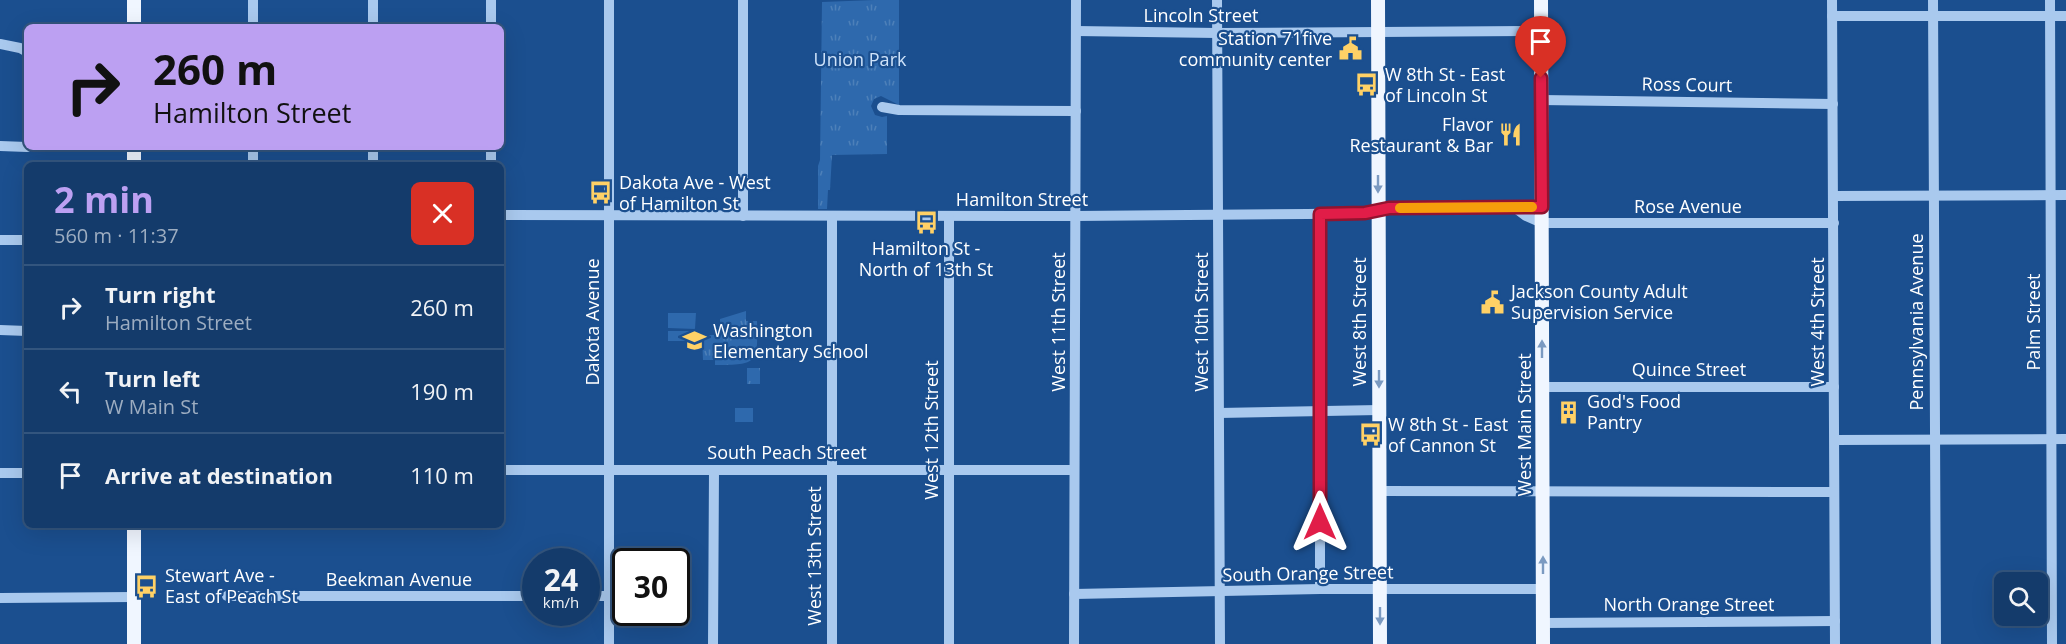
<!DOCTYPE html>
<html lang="en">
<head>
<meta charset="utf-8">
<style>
	:root { --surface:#143b6b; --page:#214673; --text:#f1f3f6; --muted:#9dadc1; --line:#33557e; --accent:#bca0f2 }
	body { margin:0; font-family:"Open Sans",sans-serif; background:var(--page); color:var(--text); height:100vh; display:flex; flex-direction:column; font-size:22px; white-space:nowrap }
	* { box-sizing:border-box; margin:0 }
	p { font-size:20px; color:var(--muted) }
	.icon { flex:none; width:33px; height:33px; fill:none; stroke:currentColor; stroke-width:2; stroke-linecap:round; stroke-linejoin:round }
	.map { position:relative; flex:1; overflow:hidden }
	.drawer { position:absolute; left:24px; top:162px; width:480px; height:366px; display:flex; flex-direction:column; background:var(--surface); border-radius:9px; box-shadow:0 6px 24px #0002,0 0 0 2px var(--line) }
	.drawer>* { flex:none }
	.guide { position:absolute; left:24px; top:24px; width:480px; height:126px; border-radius:9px; box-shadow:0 6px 24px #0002,0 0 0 2px var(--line); background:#bca0f2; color:#111; overflow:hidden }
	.buttons { position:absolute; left:1994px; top:572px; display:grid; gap:12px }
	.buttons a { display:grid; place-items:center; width:54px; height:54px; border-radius:9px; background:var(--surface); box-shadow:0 6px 24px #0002,0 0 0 2px var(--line); font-size:30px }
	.speed { position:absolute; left:522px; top:548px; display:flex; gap:12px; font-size:30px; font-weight:700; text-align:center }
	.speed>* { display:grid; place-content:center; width:78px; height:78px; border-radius:50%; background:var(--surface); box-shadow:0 6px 24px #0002,0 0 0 2px var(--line); line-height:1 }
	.speed small { font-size:15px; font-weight:400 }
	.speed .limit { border:3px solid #111; border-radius:9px; background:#fff; color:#111 }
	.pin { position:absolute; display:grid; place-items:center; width:51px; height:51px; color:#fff; margin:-62px -26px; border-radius:50% 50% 50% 0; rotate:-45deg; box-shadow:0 0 6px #0007 }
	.pin .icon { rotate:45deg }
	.me { position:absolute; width:66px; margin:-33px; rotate:0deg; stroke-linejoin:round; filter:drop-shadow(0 0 4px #0008) }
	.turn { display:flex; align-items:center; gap:21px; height:126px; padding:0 30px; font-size:27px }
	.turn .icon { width:78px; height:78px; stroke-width:2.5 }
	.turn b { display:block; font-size:42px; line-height:51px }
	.round { display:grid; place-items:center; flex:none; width:63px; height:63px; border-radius:9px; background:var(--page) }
	.headline { display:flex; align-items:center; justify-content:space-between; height:102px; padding:0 30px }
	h1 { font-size:36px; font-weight:700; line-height:45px; color:var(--accent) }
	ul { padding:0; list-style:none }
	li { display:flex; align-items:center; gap:18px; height:84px; padding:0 30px; border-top:2px solid var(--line) }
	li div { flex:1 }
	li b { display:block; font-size:22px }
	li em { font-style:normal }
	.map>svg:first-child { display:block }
</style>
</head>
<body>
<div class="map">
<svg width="2066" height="644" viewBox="0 0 2066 644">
	<defs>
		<pattern id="park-tufts" width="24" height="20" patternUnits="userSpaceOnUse" patternTransform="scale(1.5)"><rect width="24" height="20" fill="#2e69ad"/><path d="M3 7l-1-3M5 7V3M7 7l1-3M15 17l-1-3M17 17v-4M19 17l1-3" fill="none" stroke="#4d80b9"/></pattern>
	</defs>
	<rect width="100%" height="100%" fill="#1b4f8f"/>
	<g fill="#2e69ad">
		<path d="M668,313H696L695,329L668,328Z"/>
		<path d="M668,331H690L689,341H668Z"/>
		<rect x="735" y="408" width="18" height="14"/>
	</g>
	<g fill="url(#park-tufts)">
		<path d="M875,0H899V105L881,96L874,99L871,106L875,115L882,117L887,116V154L832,155L830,190H828L827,209H818V166L820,160L822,2Z"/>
		<path d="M746,311V321H757C758,363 758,365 715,365V360H703L702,335H720V319Z"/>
		<rect x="747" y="368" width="13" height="16"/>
	</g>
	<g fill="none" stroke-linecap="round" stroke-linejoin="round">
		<g stroke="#a9c9ee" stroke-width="10">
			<path d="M253,0V27"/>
			<path d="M373,0V27"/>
			<path d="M1217,0L1220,644"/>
			<path d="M1832,0L1835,644"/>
			<path d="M1933,0L1936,644"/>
			<path d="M2050,0L2052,644"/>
			<path d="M1832,16H2066"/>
			<path d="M491,27V0"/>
			<path d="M1076,31L1217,33L1541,31"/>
			<path d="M0,44L20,48L27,52"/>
			<path d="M1541,100L1833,104"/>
			<path d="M882,107L899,110L1076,111"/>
			<path d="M0,146L27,147"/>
			<path d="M253,147V165"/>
			<path d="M373,147V165"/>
			<path d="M491,165V147"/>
			<path d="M1834,196L2066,195"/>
			<path d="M1514,207L1526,216L1542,223H1834"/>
			<path d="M1320,214V589"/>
			<path d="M501,215L1076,216L1308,214L1365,213L1389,208L1542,207"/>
			<path d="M743,216V0"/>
			<path d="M0,240H27"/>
			<path d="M0,330L27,331"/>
			<path d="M1543,387H1834"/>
			<path d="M1219,413L1379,410"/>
			<path d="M1835,440L2066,439"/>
			<path d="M501,470H1074"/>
			<path d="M0,473H27"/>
			<path d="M1380,491L1834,492"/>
			<path d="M1074,594L1320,589H1543"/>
			<path d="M227,596H536"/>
			<path d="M586,596H610"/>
			<path d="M0,598L134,597"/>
			<path d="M1543,623L1835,621"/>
			<path d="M609,644V0"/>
			<path d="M713,644L714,470"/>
			<path d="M832,644V217"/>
			<path d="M949,644V217"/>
			<path d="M1074,644L1076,0"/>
		</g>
		<g stroke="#f0f6ff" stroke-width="14">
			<path d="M134,0V27"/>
			<path d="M1378,0L1380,644"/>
			<path d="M1541,0L1543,644"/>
			<path d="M134,165V147"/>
			<path d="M134,644V525"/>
		</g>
	</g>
	<defs><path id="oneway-solid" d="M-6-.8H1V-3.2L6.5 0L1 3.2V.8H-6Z" transform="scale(1.5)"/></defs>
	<g fill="#7b9ac1">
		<use href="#oneway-solid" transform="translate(1378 184) rotate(90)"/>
		<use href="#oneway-solid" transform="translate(1542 349) rotate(-90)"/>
		<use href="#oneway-solid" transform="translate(1379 379) rotate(90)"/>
		<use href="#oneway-solid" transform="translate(1543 565) rotate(-90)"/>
		<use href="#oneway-solid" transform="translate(1380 616) rotate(90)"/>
	</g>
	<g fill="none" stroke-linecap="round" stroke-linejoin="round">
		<defs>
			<path id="route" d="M1320,522V214L1365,213L1389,208L1542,207L1541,78"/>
		</defs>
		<use href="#route" stroke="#92132f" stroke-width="15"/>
		<use href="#route" stroke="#e11d48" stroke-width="10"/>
		<path stroke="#f59e0b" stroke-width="10" d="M1400,208L1532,207"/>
	</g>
	<defs>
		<symbol id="civic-bare" viewBox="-9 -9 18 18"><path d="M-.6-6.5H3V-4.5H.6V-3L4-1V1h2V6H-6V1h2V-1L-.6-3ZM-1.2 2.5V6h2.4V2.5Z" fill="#ffd166" stroke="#1b4f8f" stroke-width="2.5" paint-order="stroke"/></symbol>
		<symbol id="bus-bare" viewBox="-9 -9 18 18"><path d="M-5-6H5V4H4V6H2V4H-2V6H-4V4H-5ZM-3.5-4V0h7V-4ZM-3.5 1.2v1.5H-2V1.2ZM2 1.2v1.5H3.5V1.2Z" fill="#ffd166" stroke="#1b4f8f" stroke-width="2.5" paint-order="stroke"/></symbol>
		<symbol id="restaurant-bare" viewBox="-9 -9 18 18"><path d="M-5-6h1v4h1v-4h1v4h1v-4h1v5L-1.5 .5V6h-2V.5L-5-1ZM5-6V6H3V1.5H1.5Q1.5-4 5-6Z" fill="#ffd166" stroke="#1b4f8f" stroke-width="2.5" paint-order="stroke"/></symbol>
		<symbol id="school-bare" viewBox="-9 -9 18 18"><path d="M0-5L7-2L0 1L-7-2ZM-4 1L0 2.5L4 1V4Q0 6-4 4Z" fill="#ffd166" stroke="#1b4f8f" stroke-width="2.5" paint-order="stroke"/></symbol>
		<symbol id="building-bare" viewBox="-9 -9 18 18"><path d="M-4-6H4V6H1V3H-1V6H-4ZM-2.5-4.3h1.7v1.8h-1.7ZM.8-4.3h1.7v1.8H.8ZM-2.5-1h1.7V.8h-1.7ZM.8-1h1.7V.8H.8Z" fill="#ffd166" stroke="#1b4f8f" stroke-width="2.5" paint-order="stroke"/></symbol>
	</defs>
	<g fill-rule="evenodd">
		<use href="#civic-bare" x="1334" y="32" width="33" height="33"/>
		<use href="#bus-bare" x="1350" y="68" width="33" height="33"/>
		<use href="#restaurant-bare" x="1494" y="118" width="33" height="33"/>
		<use href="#bus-bare" x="584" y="176" width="33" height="33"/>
		<use href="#bus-bare" x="910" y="206" width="33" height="33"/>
		<use href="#civic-bare" x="1476" y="286" width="33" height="33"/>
		<use href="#school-bare" x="678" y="324" width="33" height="33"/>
		<use href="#building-bare" x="1552" y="396" width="33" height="33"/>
		<use href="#bus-bare" x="1354" y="418" width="33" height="33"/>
		<use href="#bus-bare" x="130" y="570" width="33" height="33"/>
	</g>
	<g text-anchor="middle" stroke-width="4.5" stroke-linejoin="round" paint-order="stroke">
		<g font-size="18" fill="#fff" stroke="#1b4f8f">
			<text x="1201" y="22">Lincoln Street</text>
			<text transform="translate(1687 85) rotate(1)" y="6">Ross Court</text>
			<text x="1022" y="206">Hamilton Street</text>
			<text x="1688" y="213">Rose Avenue</text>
			<text transform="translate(593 322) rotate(-90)" y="6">Dakota Avenue</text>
			<text transform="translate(1059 322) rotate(-90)" y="6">West 11th Street</text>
			<text transform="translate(1202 322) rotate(-90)" y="6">West 10th Street</text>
			<text transform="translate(1360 322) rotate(-90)" y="6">West 8th Street</text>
			<text transform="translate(1818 322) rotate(-90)" y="6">West 4th Street</text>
			<text transform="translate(1917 322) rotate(-90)" y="6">Pennsylvania Avenue</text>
			<text transform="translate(2034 322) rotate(-90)" y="6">Palm Street</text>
			<text x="1689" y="376">Quince Street</text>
			<text transform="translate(1525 425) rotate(-90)" y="6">West Main Street</text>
			<text transform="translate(932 430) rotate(-90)" y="6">West 12th Street</text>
			<text x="787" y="459">South Peach Street</text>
			<text transform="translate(815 556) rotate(-90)" y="6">West 13th Street</text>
			<text transform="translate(1308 574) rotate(-1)" y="6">South Orange Street</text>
			<text x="399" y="586">Beekman Avenue</text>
			<text x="1689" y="611">North Orange Street</text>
		</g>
		<g font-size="18" fill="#fff" stroke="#1b4f8f" text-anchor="start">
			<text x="1332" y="45" text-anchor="end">Station 71five<tspan x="1332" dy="21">community center</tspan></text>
			<text x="1385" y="81">W 8th St - East<tspan x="1385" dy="21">of Lincoln St</tspan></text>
			<text x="1493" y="131" text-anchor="end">Flavor<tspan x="1493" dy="21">Restaurant &amp; Bar</tspan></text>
			<text x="619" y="189">Dakota Ave - West<tspan x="619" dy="21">of Hamilton St</tspan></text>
			<text x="926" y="255" text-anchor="middle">Hamilton St -<tspan x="926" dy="21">North of 13th St</tspan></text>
			<text x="1511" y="298">Jackson County Adult<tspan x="1511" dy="21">Supervision Service</tspan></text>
			<text x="713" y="337">Washington<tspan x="713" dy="21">Elementary School</tspan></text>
			<text x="1587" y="408">God's Food<tspan x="1587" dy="21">Pantry</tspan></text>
			<text x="1388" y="431">W 8th St - East<tspan x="1388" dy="21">of Cannon St</tspan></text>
			<text x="165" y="582">Stewart Ave -<tspan x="165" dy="21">East of Peach St</tspan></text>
		</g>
		<g font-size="18" fill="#cfe3fa" stroke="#1b4f8f">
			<text x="860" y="66">Union Park</text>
		</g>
	</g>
</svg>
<div class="buttons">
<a><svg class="icon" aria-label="search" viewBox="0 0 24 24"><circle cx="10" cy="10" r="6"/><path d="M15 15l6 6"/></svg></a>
</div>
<div class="speed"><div>24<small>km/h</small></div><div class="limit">30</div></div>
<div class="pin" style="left:1541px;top:78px;background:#d93025"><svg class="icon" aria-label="arrive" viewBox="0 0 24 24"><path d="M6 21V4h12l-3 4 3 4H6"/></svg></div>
<svg class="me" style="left:1320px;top:522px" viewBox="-20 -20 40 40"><path d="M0-17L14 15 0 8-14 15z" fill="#e11d48" stroke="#fff" stroke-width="4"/></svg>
<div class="guide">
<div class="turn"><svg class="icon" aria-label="right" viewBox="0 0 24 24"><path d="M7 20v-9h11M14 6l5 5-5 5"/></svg><div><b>260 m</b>Hamilton Street</div></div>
</div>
<section class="drawer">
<div class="headline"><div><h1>2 min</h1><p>560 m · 11:37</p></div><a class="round" style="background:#d93025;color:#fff"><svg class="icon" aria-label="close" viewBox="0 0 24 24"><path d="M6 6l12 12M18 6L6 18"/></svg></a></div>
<ul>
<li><svg class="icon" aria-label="right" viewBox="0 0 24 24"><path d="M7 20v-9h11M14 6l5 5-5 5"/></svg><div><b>Turn right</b><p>Hamilton Street</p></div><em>260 m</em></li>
<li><svg class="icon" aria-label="left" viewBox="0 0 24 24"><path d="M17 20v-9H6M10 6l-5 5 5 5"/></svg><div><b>Turn left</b><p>W Main St</p></div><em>190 m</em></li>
<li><svg class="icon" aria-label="arrive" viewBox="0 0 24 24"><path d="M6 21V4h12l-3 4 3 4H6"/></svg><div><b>Arrive at destination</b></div><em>110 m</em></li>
</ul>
</section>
</div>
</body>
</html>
